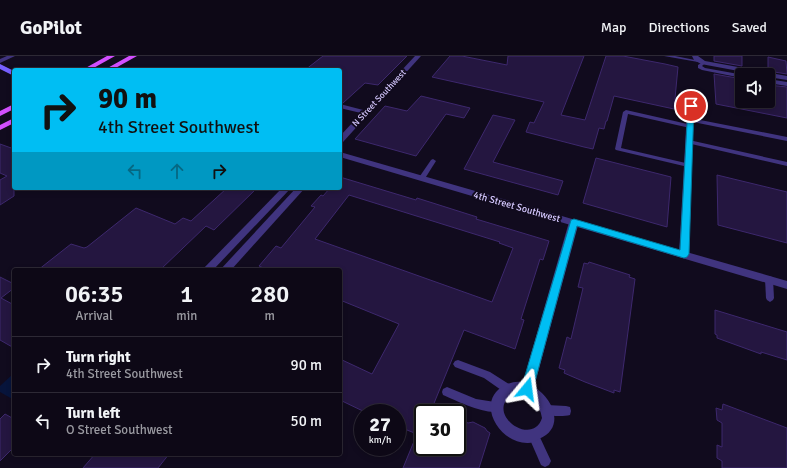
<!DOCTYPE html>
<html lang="en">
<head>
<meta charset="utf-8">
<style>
	:root { --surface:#0d0816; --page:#16111f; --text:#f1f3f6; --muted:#9a9aa1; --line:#2d2935 }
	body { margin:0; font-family:Signika,sans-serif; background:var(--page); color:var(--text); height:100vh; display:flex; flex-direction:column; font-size:15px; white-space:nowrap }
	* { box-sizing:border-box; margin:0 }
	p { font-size:13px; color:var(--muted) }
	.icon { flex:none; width:22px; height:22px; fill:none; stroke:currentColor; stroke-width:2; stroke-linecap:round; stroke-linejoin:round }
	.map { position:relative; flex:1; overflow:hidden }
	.side { position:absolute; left:12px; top:212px; width:330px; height:188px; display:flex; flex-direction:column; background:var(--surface); border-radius:4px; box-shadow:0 2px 6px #0003,0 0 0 1px var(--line) }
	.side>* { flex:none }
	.guide { position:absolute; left:12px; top:12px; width:330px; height:122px; border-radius:4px; box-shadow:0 2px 6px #0003,0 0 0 1px var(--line); background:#00bef3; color:#111; overflow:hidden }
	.buttons { position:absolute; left:735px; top:12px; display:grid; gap:8px }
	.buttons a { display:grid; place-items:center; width:40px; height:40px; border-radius:4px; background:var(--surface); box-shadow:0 2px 6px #0003,0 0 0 1px var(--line); font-size:20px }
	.speed { position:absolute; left:354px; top:348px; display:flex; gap:8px; font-size:20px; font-weight:700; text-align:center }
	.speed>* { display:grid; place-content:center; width:52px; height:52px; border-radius:50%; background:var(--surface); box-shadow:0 2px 6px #0003,0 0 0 1px var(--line); line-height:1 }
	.speed small { font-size:10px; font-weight:400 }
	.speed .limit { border:2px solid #111; border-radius:6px; background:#fff; color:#111 }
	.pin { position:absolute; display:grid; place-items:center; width:34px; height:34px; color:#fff; margin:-17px; border:2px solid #fff; border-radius:50%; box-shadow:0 1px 4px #0007 }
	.me { position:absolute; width:44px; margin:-22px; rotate:16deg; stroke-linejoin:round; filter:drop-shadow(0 0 3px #0008) }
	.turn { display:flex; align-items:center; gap:14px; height:84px; padding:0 20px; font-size:18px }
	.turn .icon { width:52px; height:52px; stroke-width:2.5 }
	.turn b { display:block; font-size:28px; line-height:34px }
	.lanes { display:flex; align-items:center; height:38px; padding:0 20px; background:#0003; justify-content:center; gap:20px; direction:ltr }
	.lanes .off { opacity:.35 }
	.eta { display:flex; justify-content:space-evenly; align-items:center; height:68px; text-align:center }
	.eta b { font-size:24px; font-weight:600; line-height:28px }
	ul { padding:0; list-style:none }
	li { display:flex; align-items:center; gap:12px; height:56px; padding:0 20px; border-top:1px solid var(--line) }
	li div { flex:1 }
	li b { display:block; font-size:15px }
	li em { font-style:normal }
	header { display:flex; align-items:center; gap:24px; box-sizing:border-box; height:56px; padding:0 20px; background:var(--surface); border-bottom:1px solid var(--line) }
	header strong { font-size:19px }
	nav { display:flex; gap:22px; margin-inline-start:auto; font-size:14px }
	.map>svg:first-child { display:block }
</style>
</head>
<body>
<header>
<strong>GoPilot</strong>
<nav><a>Map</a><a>Directions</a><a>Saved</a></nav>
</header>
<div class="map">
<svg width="787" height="412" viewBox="0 0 787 412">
	<rect width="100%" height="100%" fill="#110b1e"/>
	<path fill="#07143b" d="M14,317V344L0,336V330Z"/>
	<g fill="#241640" stroke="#3d286d" fill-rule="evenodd">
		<path d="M323,0H407L378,29L365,27L343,47H340V14H305Z"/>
		<path d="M450,0H462L507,9L508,0H584L561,59L585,64L606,0H623L665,8L678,11L674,53L614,40L607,65H606L604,73L599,72L593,93L584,91L526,76L530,66L534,67L544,46L432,21Z"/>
		<path d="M714,0H742V10L714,5Z"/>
		<path d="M768,1L786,5L787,18L768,15Z"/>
		<path d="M714,18L742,23V45H768V29L787,31V62L716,48Z"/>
		<path d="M421,40L470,52L464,62L446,58L416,100L355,83L385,50L407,55Z"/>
		<path d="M493,59L515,64L493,106L563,125L558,139L464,113Z"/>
		<path d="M0,88L14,93V140L0,149V124L7,120L0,117Z"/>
		<path d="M596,102L671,121L667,171L583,147Z"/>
		<path d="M717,119L787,136V187L718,169Z"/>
		<path d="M340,121L416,144L417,142L477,161L476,163L549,185L543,204L540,203L521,263L524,264L515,293L464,274L430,357H423V391H457V362L468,367L473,366L485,372L487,375L490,377L479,412H403L417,378L397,370V357H367L340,344V303L372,318L399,268L340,244V214H268L259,210L276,190L281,192L315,151L311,150L321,139L323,140L330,132H340ZM349,139L500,186L499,187L513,192L492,246L315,183Z"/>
		<path d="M227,132H257L214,174L206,170L160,214H38L71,188L84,192L87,191L136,152L175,168L183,162L191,165Z"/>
		<path d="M589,206L630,219L629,221L635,223L620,336L614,334V337L585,326L564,317L565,314L559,312L567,281L571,283L583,232L578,231L584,207L588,208Z"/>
		<path d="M0,221L14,228V232L1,242L14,249V292L0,284Z"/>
		<path d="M715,254L787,276V304L761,296V298L717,282V279L715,278Z"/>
		<path d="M723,348L787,372V412H722V405L717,402V389L722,391V367L717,364L716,352L722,354Z"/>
		<path d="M5,358L14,363V391L0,405V363Z"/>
		<path d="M95,398H169L158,412H83Z"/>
	</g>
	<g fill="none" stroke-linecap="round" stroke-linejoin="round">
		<g fill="#40347f" fill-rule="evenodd">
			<path d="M664,0H675L700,5L698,6Z"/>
			<path d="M703,6L705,7L702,10L705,12L744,19H742V22L702,14L698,12V9Z"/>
			<path d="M768,23L787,26V30L768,27Z"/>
			<path d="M340,48L367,55L368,56L365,58L340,52Z"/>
			<path d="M626,54L692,69L693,70L690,72L628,58L621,92L690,108V110L688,111L616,94L615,93L623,56Z"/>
			<path d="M690,62L787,81V85L688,65V63Z"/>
			<path d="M689,84L787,106V110L687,87V85Z"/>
			<path d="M433,103L436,105L424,124H420V120L431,104Z"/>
			<path d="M769,220L772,221L773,223L774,242L773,244L770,246L767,244L766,242L765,223L766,221Z"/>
			<path d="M458,304L490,316L512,330L513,333L512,336L508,338L504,336L484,322L455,311L453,308L455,305Z"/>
			<path d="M447,331L476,343L501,347L502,351L501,355C487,360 457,345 443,339L442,336L443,333Z"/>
			<path d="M547,349L566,350L570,351L571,355L570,359C563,361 550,360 543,358L542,354L543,350Z"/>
			<path d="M533,374L537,375L551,405L549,409L545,411L541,409L528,379L529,375Z"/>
		</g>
		<g fill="#40347f" fill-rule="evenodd">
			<path d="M7,0H15L0,7V3Z"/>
			<path d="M415,0H421L343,86H340V80Z"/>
			<path d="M692,0H698L705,5L787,20V24L768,21V19H760L701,8L694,4Z"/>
			<path d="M691,35L694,37L689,199L687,202H681L679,199L688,37Z"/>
			<path d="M282,132H291L213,214H202Z"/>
			<path d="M296,132H305L231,214H220Z"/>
			<path d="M574,163L579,166L534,331C553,342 566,372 539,383C536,385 532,387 528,387C499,388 474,345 505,329C512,326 516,325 523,326L569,166ZM515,337C529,339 540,347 542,362C532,393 481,355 515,337Z"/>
		</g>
		<path fill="#40347f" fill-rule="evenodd" d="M340,96L787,225V233L340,101Z"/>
		<path fill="#765fff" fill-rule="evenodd" d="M0,8L14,15V20L0,13Z"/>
		<g fill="#d24fff" fill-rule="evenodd">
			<path d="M107,0H115L90,14H82Z"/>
			<path d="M129,0H137L112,14H104Z"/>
			<path d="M14,48V53L0,60V55Z"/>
			<path d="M14,62V67L0,74V69Z"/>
		</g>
	</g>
	<path fill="#00bef3" stroke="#007c9e" d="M691,48L694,50L689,198L687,201L684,202L577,170L533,333L531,337L527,338L523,337L521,333L571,164L574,163L680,194L688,50Z"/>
	<g text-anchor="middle" stroke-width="4" stroke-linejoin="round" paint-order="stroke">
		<g font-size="9" fill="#d5c8ff" stroke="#110b1e">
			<text transform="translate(379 42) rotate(-47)" y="3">N Street Southwest</text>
		</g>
		<g font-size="10" fill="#d5c8ff" stroke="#110b1e">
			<text transform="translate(517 150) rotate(16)" y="4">4th Street Southwest</text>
		</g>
	</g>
</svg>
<div class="buttons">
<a><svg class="icon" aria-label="sound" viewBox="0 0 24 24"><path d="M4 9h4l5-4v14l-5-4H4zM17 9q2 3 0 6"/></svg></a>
</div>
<div class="speed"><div>27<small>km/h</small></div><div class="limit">30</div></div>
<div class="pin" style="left:691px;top:50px;background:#d93025"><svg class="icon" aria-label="arrive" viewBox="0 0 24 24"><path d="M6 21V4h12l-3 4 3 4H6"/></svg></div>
<svg class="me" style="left:527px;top:333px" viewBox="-20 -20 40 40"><path d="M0-17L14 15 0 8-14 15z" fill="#00bef3" stroke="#fff" stroke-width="4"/></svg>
<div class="guide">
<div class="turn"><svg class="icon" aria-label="right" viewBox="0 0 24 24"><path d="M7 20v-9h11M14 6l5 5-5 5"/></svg><div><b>90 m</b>4th Street Southwest</div></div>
<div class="lanes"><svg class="icon off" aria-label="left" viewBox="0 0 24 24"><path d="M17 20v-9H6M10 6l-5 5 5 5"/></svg><svg class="icon off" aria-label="ahead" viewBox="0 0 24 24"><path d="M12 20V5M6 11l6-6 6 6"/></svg><svg class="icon" aria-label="right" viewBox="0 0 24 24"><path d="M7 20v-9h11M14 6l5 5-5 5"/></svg></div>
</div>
<section class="side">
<div class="eta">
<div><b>06:35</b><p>Arrival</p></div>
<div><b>1</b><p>min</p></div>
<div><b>280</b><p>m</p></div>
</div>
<ul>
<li><svg class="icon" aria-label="right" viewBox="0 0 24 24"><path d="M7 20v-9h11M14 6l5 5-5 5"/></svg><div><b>Turn right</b><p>4th Street Southwest</p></div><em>90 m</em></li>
<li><svg class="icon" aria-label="left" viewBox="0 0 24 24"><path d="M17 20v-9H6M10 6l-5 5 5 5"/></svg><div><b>Turn left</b><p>O Street Southwest</p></div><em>50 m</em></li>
</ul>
</section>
</div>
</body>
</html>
